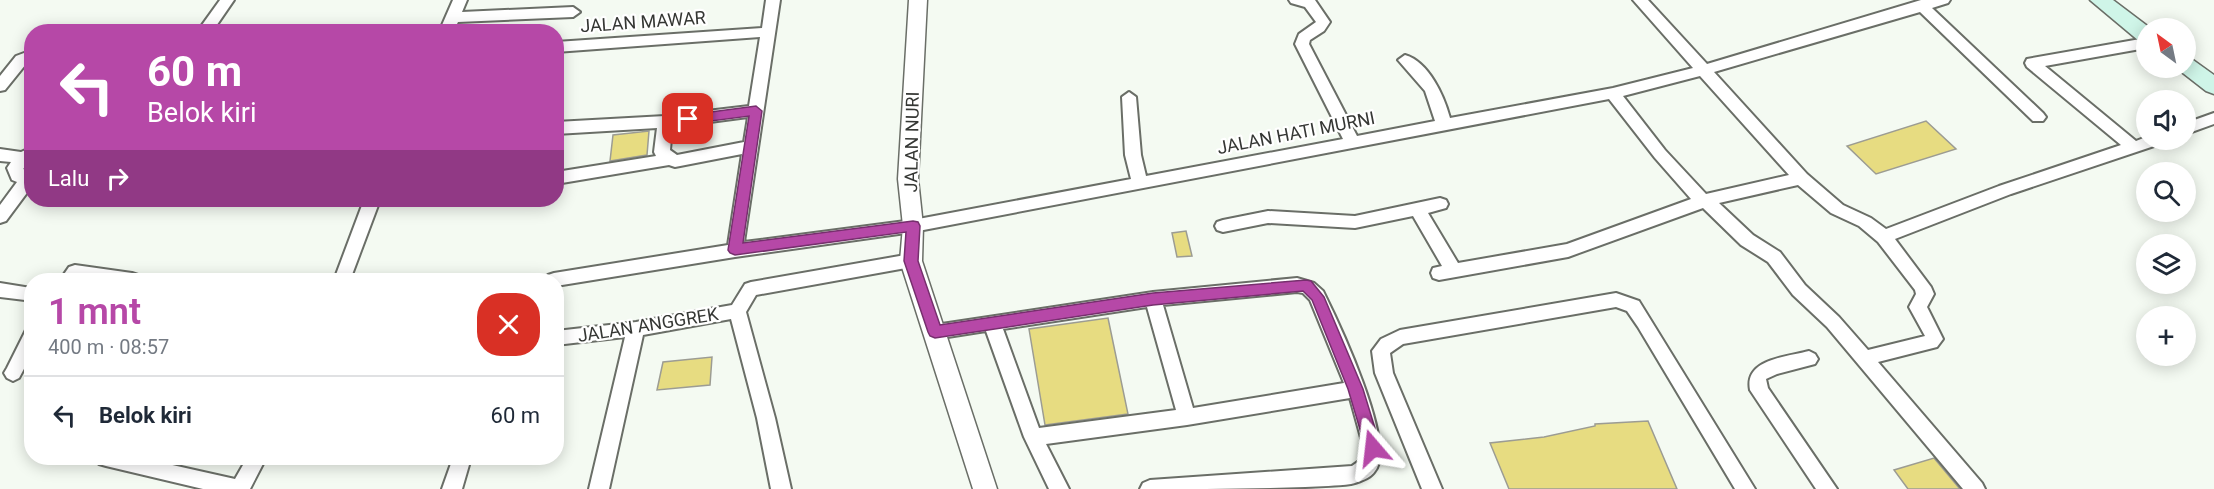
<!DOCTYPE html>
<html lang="id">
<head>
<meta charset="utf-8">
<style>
	:root { --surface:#fff; --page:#f6f6f7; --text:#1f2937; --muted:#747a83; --line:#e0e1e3; --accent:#b648a7 }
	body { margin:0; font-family:Roboto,sans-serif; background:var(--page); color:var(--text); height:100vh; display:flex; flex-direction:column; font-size:22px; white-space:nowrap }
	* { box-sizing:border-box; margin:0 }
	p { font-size:20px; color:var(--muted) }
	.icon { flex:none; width:33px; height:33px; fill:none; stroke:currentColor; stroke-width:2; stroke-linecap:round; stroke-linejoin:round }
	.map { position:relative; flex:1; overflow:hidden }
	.panel { position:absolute; left:24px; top:273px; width:540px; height:192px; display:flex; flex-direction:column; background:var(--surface); border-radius:24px; box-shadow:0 3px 15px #0003 }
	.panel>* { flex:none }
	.guide { position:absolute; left:24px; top:24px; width:540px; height:183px; border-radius:24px; box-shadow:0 3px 15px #0003; background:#b648a7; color:#fff; overflow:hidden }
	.needle { width:39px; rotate:327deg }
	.fabs { position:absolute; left:2136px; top:18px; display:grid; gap:12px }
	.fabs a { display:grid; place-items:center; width:60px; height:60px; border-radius:50%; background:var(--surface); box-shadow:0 3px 15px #0003; font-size:30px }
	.pin { position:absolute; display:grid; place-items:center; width:51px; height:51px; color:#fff; margin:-26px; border-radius:12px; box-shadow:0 3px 9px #0006 }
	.me { position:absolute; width:66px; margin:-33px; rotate:343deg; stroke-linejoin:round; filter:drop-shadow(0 0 4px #0008) }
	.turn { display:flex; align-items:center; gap:21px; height:126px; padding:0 24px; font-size:27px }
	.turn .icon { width:78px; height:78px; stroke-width:2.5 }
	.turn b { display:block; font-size:42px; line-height:51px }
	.then { display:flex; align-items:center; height:57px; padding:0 24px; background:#0003; gap:12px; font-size:22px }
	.round { display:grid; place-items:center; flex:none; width:63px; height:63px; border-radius:24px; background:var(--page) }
	.overview { display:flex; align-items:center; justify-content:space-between; height:102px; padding:0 24px }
	h1 { font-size:36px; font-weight:600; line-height:45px; color:var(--accent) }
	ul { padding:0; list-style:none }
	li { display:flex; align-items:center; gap:18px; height:78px; padding:0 24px; border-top:2px solid var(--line) }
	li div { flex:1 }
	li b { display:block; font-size:22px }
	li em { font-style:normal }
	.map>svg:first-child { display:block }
</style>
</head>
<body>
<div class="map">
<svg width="2214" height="489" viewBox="0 0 2214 489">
	<rect width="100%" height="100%" fill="#f4faf2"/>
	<g fill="#e7dc81" stroke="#9c9c93" stroke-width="1.5">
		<path d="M1926,121L1956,149L1876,174L1847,146Z"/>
		<path d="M649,131L647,155L610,161L613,135Z"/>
		<path d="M1186,231L1192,256L1177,257L1172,233Z"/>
		<path d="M1108,318L1128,414L1045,425L1029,329Z"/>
		<path d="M712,357L710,385L657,390L663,362Z"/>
		<path d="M1648,421L1677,489H1509L1490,443L1544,437L1595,426V424Z"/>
		<path d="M1934,458L1960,489H1908L1894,470Z"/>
	</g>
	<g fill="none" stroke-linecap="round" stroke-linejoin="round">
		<defs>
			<g id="minor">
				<path d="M220,0H234L212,32H197Z"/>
				<path d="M453,0H467L462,12L573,7L580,12L573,17L458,22L453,32H439Z"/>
				<path d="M766,0H780L744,242L913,220L1131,179L1125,155L1122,97L1129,92L1136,97L1141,155L1146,176L1343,139L1295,44L1299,34L1316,22L1305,7L1291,3L1289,0H1315L1330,22L1324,31L1310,40L1309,44L1357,136L1435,121L1425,91L1398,60L1405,55C1429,62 1444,96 1450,118L1613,88L1693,68L1633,0H1648L1707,64L1921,0H1950L1948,3L1932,8L2043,113L2046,117L2043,121H2033L1920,12L1714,72L1807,174L1843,205L1871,218L1886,229L1999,186L2121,145L2027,67L2025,63L2027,59L2146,38V48L2045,66L2136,141L2146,137V140H2163L2160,144L2011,194L1895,239L1931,287L1934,294L1927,307L1943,339L1937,347L1878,362L1982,483L1985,489H1963L1827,327L1793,295L1768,262L1741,245L1703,208L1568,257L1439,280L1433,278L1431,273L1433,268L1442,266L1413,216L1355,228L1268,223L1223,232L1217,230L1215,226L1217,222L1223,220L1268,211L1355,216L1440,198L1446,200L1448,204L1446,208L1428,213L1458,263L1567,244L1691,199L1655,158L1609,99L913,232L735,257L556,286V280H546L548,275L554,273L728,245L742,154L675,167L669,165L556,184V172L656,156L654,152L657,128L556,134V122L665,116L749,106L760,37L556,52V42L762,28ZM1700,76L1789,175L1706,194L1665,150L1623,96ZM748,117L744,142L677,155L670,150L672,127ZM1798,185L1831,213L1859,226L1878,242L1915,290L1916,294L1909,307L1925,336L1868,350L1839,317L1805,285L1780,252L1753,235L1719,203Z"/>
				<path d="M32,50V61L26,64L5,90L0,91V76L16,56Z"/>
				<path d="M2214,113V124L2186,134V123Z"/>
				<path d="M32,147V160L23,169L32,171V186L6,221L0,223V205L17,182L12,180L7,168L11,162L0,161V149L21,152Z"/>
				<path d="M364,200H380L350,280H334Z"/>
				<path d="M911,254L917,256L919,261L917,266L756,295L746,312L775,418L791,489H771L757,418L731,319L643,335L609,489H589L625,337L556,345V331L636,322L732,305L745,284L751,282Z"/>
				<path d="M75,265L132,273L138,275L140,280H60L69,267Z"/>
				<path d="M1297,278L1314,283L1323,291C1338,321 1397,445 1375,471C1371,478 1359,482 1351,484C1337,486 1320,486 1305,487C1251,489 1195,489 1140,489L1143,483L1150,480L1352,466L1362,459L1363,445L1350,398L1187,425L1046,444L1069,489H1049L1024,437L986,331L935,339L929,337L926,332L929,327L935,325L1153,292ZM1297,292L1303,293L1310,300L1344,383L1193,408L1163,305ZM1147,307L1176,410L1039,428L1003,329Z"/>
				<path d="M0,283L31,288L32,297L25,300L0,297Z"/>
				<path d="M1616,293L1639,301L1755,489H1735L1638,327L1627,311L1616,307L1403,344L1390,353L1393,373L1442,489H1422L1375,373L1372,351L1381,339L1400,330Z"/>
				<path d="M32,328V354L19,378L13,381L7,378L4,373L7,368L26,330Z"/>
				<path d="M1809,351L1815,354L1818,359L1815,364L1777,374L1766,379L1768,388L1837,489H1816L1750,390C1744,359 1786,357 1809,351Z"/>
				<path d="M97,458H141L235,479L247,458H266L250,489H203L106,466L99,464Z"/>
				<path d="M453,458H471L462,489H442Z"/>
			</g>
			<path id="tertiary" d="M909,0H927L918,179L923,226L922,261L997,489H973L900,261L903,226L898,179Z"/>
			<g id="secondary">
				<path d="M2090,0H2113L2150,28H2146V43L2139,41Z"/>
				<path d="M2186,58L2193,60L2214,75V94L2206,91L2179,70L2177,68H2186Z"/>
			</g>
		</defs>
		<use href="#minor" stroke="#6a6e67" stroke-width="4"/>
		<use href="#tertiary" stroke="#6a6e67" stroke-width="3"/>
		<use href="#secondary" stroke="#6a6e67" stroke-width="3"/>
		<use href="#minor" fill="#fff" fill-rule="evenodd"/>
		<use href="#tertiary" fill="#fff" fill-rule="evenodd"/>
		<use href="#secondary" fill="#cff5e8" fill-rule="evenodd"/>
	</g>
	<path fill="#b648a7" stroke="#762f6d" stroke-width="1.5" d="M756,106L762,111L743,243L913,221L918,222L920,226L918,261L940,325L1153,293L1306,280L1311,281L1324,297L1363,389L1381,448L1378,453L1373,455L1367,453L1348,389L1312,300L1303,291L1153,305L935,338L930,336L928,332L904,261L906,232L735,255L730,253L728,250L749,116L688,124L681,119L688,115Z"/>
	<g text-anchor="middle" stroke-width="4.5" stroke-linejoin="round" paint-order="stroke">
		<g font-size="18" fill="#353734" stroke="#fff">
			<text transform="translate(643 22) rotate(-4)" y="6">JALAN MAWAR</text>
			<text transform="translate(1296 133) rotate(-11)" y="6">JALAN HATI MURNI</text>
			<text transform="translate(912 142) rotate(-89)" y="6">JALAN NURI</text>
			<text transform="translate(648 325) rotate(-9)" y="6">JALAN ANGGREK</text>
		</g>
	</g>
</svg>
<div class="fabs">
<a><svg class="needle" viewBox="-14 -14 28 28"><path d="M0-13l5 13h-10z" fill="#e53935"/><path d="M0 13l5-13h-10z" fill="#747a83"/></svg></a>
<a><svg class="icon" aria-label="sound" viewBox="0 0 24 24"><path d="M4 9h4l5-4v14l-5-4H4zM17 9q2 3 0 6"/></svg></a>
<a><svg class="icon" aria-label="search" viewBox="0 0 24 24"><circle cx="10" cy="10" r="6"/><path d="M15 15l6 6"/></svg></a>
<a><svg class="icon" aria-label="layers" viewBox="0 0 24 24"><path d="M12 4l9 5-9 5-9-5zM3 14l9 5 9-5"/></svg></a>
<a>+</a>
</div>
<div class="pin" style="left:688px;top:119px;background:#d93025"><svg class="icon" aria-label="arrive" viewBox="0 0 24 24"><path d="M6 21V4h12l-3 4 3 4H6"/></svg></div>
<svg class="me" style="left:1373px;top:448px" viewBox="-20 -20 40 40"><path d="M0-17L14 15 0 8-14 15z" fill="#b648a7" stroke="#fff" stroke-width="4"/></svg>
<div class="guide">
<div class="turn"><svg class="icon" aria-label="left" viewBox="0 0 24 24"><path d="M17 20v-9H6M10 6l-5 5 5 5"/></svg><div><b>60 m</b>Belok kiri</div></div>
<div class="then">Lalu<svg class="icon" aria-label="right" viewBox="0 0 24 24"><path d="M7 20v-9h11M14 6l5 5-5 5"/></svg></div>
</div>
<section class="panel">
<div class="overview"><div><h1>1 mnt</h1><p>400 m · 08:57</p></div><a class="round" style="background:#d93025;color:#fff"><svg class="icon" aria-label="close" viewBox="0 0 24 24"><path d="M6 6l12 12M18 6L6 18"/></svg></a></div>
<ul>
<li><svg class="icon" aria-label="left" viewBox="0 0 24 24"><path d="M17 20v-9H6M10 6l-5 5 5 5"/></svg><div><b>Belok kiri</b></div><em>60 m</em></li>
</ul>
</section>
</div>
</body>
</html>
